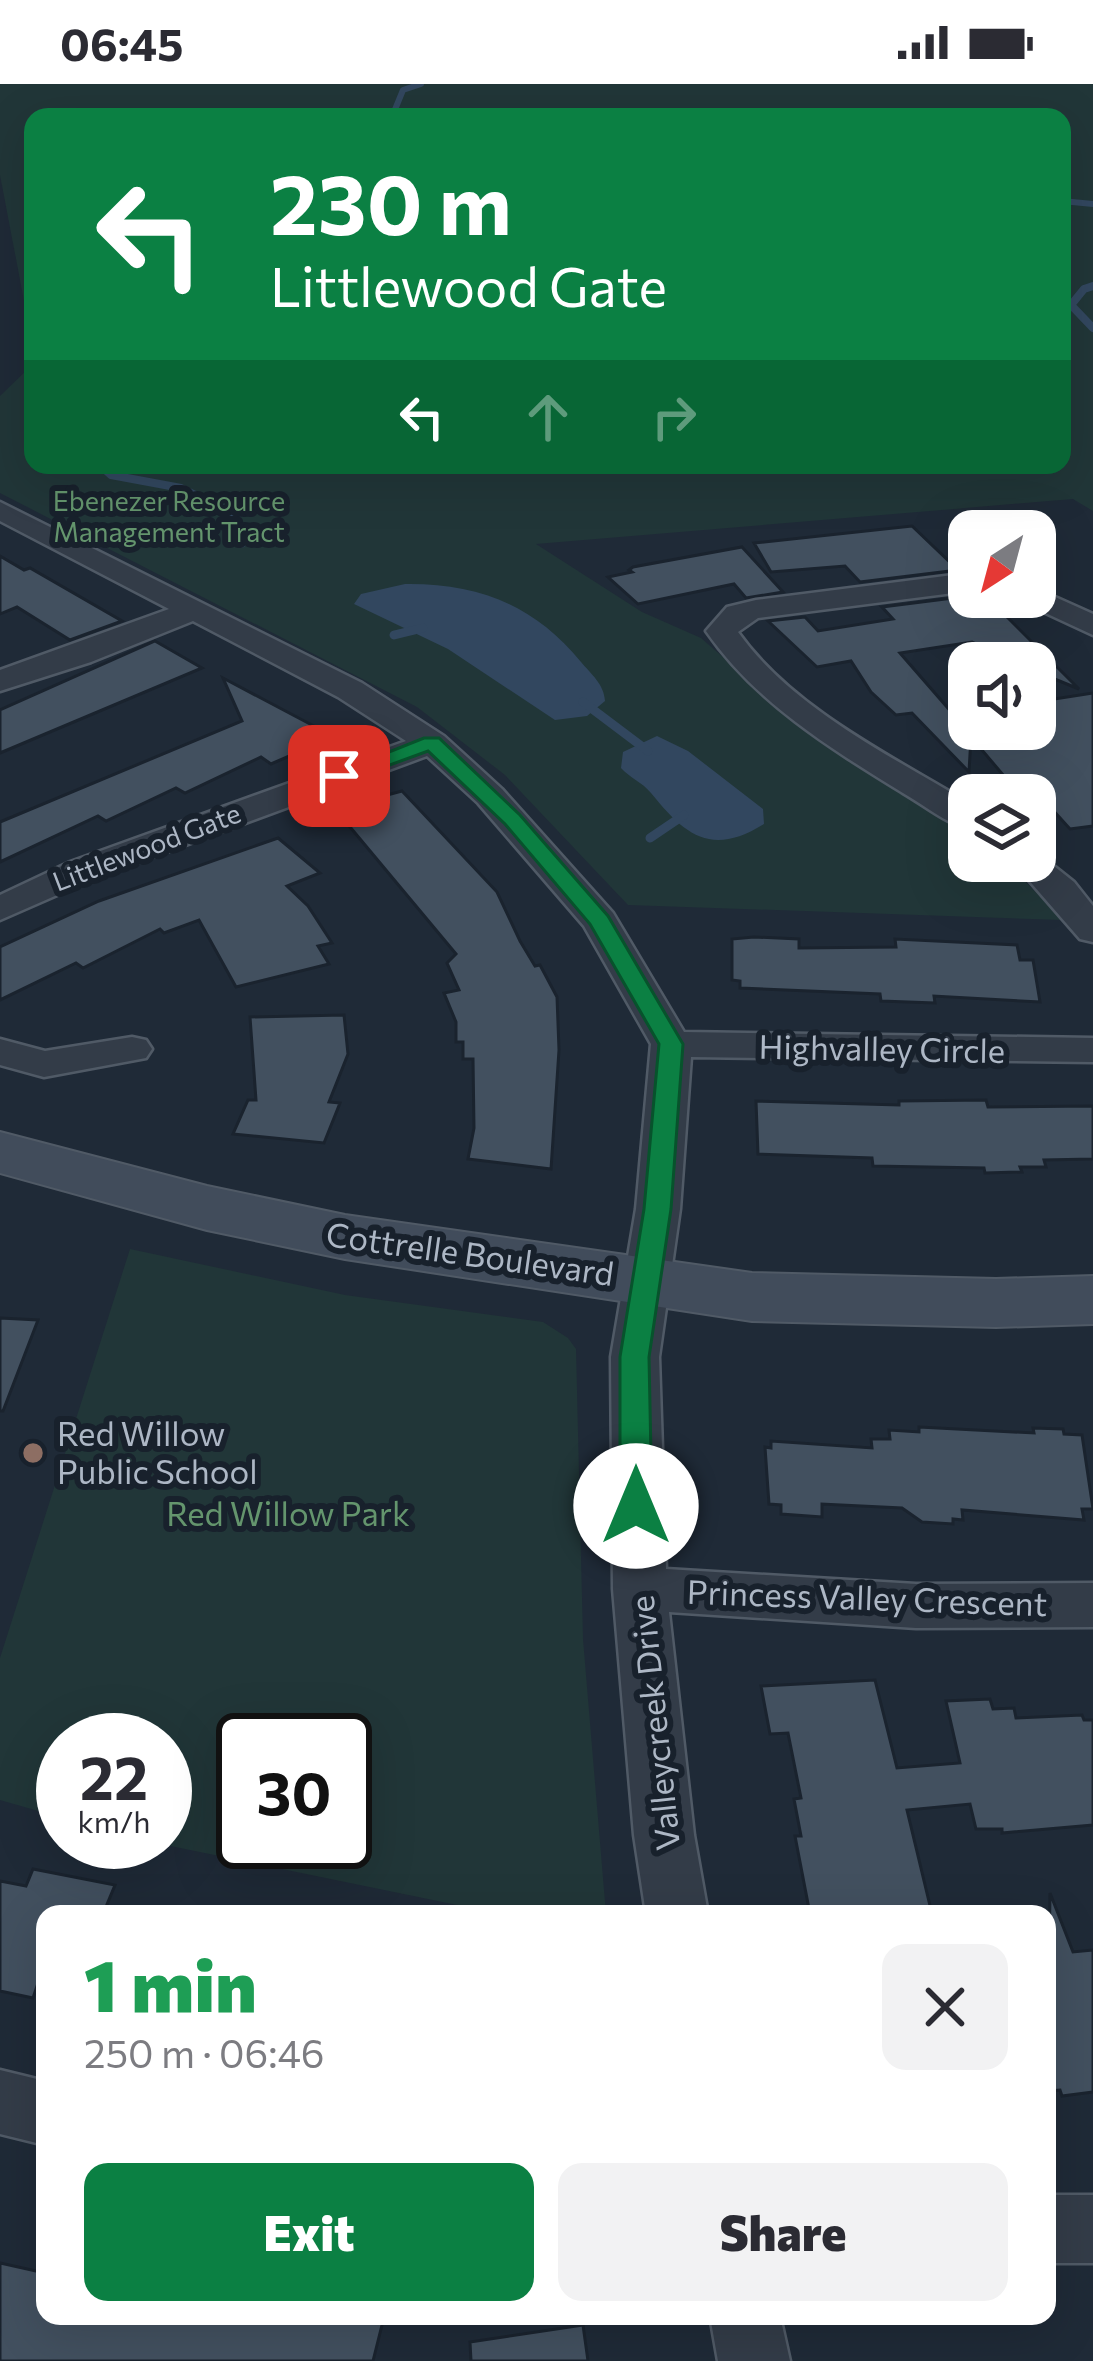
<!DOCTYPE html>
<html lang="en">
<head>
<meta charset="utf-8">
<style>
	:root { --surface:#fff; --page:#f2f2f3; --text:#2b2b33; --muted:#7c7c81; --accent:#0b8043 }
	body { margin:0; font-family:Commissioner,sans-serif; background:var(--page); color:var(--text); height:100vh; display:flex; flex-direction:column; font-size:45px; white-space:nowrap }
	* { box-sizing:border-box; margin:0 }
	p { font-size:39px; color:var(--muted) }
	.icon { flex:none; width:66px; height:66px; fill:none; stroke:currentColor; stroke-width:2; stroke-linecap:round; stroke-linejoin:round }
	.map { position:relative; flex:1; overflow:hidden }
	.details { position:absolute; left:36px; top:1821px; width:1020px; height:420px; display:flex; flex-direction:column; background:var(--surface); border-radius:24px; box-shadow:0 12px 48px #0002 }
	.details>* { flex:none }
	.banner { position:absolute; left:24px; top:24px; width:1047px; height:366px; border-radius:24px; box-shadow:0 12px 48px #0002; background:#0b8043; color:#fff; overflow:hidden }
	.needle { width:78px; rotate:216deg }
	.fabs { position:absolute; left:948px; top:426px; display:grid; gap:24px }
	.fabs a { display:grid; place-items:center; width:108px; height:108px; border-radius:24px; background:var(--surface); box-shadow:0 12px 48px #0002; font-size:60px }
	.speed { position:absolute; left:36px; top:1629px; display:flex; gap:24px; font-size:60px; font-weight:700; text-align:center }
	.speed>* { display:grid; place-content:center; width:156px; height:156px; border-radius:50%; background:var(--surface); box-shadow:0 12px 48px #0002; line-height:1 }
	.speed small { font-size:30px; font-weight:400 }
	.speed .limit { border:6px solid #111; border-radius:18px; background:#fff; color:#111 }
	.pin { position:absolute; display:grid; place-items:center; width:102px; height:102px; color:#fff; margin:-51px; border-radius:24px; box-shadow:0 6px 18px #0006 }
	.me { position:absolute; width:132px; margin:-66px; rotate:0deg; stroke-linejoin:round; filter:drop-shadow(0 0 9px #0008) }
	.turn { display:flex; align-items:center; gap:42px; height:252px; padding:0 48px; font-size:54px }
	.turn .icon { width:156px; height:156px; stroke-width:2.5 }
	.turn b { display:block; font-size:84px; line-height:102px }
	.lanes { display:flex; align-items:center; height:114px; padding:0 48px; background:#0003; justify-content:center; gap:60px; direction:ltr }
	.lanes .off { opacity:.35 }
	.round { display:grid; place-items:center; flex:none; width:126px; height:126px; border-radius:24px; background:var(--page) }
	.overview { display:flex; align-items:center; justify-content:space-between; height:204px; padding:0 48px }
	h1 { font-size:72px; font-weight:800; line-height:90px; color:#1e9e55 }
	.primary-button { display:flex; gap:24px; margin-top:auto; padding:24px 48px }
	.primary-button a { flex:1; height:138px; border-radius:24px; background:var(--accent); color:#fff; font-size:48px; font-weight:800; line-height:138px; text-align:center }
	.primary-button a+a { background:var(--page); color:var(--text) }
	.status { display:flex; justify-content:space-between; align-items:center; height:84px; padding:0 60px; background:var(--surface); direction:ltr }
	.status svg { height:33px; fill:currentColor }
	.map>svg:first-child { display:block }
</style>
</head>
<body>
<div class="status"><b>06:45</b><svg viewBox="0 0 49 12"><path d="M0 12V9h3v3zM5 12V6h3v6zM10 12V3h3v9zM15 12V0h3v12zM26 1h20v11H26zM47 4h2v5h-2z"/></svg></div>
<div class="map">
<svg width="1093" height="2277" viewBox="0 0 1093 2277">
	<rect width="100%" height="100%" fill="#1f2a37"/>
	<g fill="#213638" fill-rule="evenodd">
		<path d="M0,0H1093V427L1073,415L536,460L642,528L701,554L786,628L969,750V777H1005L1063,836L628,821L505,691L417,623L0,409V312L33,280V381H1062V33H33V264L0,91Z"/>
		<path d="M130,1165L345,1211L543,1238L568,1254L576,1265L583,1555L606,1830H501L151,1758H165V1656H63V1734L0,1716V1574ZM345,1656V1758H243V1656Z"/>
	</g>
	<g fill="#32475f">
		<path d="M405,500C478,499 534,521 581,578C591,590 604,600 605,617L587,632L555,636L448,565L354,520L361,510Z"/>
		<path d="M657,652L688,667L763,725L764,740C711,773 685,751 651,709C642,698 630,694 621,684L623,668Z"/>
	</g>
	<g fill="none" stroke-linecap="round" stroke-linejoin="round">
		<g stroke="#32475f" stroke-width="6">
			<path d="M384,33L394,28L403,6L421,0"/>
			<path d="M1062,117L1093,120"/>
		</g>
		<g stroke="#32475f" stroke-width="8">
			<path d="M1093,202L1084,205L1071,221L1093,244"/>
			<path d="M100,381L111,391L181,404L236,431L240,452"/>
		</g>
		<g stroke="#32475f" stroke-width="9">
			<path d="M240,449L242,459"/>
			<path d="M394,551L423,544"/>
			<path d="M583,618L648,667"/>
			<path d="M650,754L684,731"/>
		</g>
	</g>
	<g fill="#42505f" stroke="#1a232e" stroke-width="3">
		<path d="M912,442L958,486L860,498L845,482L771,488L754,459Z"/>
		<path d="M742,463L783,508L746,514L734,500L638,520L608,493L632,488L629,486L633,483Z"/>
		<path d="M0,472L24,486L30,484L122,537L70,556L17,523L0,530Z"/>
		<path d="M969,512V526L990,516L1079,605L1035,587V579H1017L972,558L900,569L954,631L969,628V645H1035V618L1093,609V742L1070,745L1042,714L1020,711L971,653L969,688L912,629L896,631L871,608L851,577L817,583L768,537L805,533L818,547L893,535L882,523Z"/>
		<path d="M155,557L202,584L0,669V626Z"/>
		<path d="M223,594L327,649L315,654L322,658L271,680L261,673L185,709L176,704L106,737L98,732L0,778V738L242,637Z"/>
		<path d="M402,707L497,808L520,857L535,882L540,881L557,913L559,966L551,1085L468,1075L474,1044L473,975H463V958H456V938L444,909L459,906L447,879L456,870L335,725Z"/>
		<path d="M278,754L320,789L287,802L308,822L332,859L318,862L329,880L236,903L199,836L164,849L160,845L83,884L76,879L0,916V863L99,817Z"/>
		<path d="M754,853L799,855V864L896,863L895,855L1017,861L1020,876H1033L1040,918L934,912L935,919L881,917L880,910L740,904V897L732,896V855Z"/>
		<path d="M344,931L348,970L329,1018L340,1019L324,1059L233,1050L248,1016H256L250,933Z"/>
		<path d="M986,1016L988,1023L1093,1022V1075L1044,1076L1046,1083H1020L1022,1088L985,1089L984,1084L873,1082L872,1074L758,1070L756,1017L899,1021V1017Z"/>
		<path d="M0,1234L38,1236L3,1327H0Z"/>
		<path d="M919,1343L1034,1349L1033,1344L1063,1345L1064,1350L1082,1351L1093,1425H1082L1084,1436L962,1426L963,1436L953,1435V1440L922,1438L902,1424L822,1420V1433L781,1430V1421L769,1420L765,1363L771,1364V1357L872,1364L871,1355H890L889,1346L919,1348Z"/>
		<path d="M875,1596L897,1684L960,1679L946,1617L990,1615L993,1625L1014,1624L1016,1634L1082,1631L1084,1636H1093V1741L1002,1749V1745H976L970,1720L907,1726L932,1830H810L795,1752H801L794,1715L801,1714L788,1649L770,1650L761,1602Z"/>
		<path d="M33,1785L115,1801L103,1830H45V1904L37,1902L33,1914L0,1907V1797L26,1802Z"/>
		<path d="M1050,1809L1073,1868L1093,1866V2008L1062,2012L1060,2006L1047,2007Z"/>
		<path d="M0,2179L45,2189V2232H358L383,2237L373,2277H0Z"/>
		<path d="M583,2241L588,2277H471L470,2258Z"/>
	</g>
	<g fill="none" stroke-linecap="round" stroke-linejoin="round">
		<defs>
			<g id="street">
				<path d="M0,418L362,599L444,652L502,705L613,829L684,948L1093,954V978L691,973L680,1125L659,1273L666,1485L916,1500L1093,1499V1543L916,1544L669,1528L694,1751L708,1830H646L634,1751L613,1505L611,1273L636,1125L651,960L584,842L478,719L427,672L96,794L0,836V811L70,778L406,657L338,613L193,537L91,578L0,607V586L169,525L0,437Z"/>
				<path d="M969,489V507L758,534L738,548C792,624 891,672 969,719V745C945,739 924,721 903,709C830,664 755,618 706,547L727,523L756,516Z"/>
				<path d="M1035,504L1093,530V551L1024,519L1020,513H1035Z"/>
				<path d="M1035,767L1074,798L1093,822V858L1080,855L1012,777H1035Z"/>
				<path d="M132,953L146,956L152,965L146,974L44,993L0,981V955L45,967Z"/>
				<path d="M0,1986L45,1997V2061L0,2050Z"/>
				<rect x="1047" y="2111" width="46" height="68"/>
				<path d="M710,2232H780L790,2277H718Z"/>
			</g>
			<path id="secondary" d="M0,1048L207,1102L345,1131L752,1189L996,1195L1093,1192V1240L996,1243L752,1237L345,1175L207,1146L0,1089Z"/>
		</defs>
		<use href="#street" stroke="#505a66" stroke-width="5"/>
		<use href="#secondary" stroke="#505a66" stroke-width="4"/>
		<use href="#street" fill="#333c48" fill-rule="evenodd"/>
		<use href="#secondary" fill="#414c5b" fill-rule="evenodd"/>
	</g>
	<path fill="#0b8043" stroke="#07532c" stroke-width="3" d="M424,654H439L520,731L608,832L683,960L671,1125L649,1273L652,1422L647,1431H625L620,1422V1273L644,1125L659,960L590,840L505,740L428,667L346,697L329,692Z"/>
	<circle fill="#8d6e63" stroke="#18212c" stroke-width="4.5" cx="33" cy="1369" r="12"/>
	<g text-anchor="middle" stroke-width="12" stroke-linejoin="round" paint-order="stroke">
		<g font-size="27" fill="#64956d" stroke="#18212c">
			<text x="169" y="427">Ebenezer Resource<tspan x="169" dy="31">Management Tract</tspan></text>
		</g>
		<g font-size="27" fill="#adb7c5" stroke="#18212c">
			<text transform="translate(147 764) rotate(-21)" y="9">Littlewood Gate</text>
		</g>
		<g font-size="33" fill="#adb7c5" stroke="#18212c">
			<text transform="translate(882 965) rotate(1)" y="12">Highvalley Circle</text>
			<text transform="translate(470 1170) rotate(8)" y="12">Cottrelle Boulevard</text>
			<text transform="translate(867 1514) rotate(2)" y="12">Princess Valley Crescent</text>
			<text transform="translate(655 1639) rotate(-96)" y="12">Valleycreek Drive</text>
		</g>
		<g font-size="33" fill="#adb7c5" stroke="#18212c" text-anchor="start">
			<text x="57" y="1362">Red Willow<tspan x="57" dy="38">Public School</tspan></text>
		</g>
		<g font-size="33" fill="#64956d" stroke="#18212c">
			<text x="288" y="1442">Red Willow Park</text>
		</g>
	</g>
</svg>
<div class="fabs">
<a><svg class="needle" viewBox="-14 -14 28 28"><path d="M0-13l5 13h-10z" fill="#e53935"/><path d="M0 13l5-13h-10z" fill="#7c7c81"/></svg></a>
<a><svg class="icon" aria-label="sound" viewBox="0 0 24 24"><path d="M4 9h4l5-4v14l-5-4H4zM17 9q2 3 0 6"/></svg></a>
<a><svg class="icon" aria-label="layers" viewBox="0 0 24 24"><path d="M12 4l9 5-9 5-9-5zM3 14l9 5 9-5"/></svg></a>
</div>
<div class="speed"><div>22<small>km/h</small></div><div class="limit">30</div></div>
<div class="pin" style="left:339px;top:692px;background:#d93025"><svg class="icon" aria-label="arrive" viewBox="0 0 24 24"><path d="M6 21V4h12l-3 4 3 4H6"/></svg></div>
<svg class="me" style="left:636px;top:1422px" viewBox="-20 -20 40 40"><circle r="19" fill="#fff"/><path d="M0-13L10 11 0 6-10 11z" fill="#0b8043"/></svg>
<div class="banner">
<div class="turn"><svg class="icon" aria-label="left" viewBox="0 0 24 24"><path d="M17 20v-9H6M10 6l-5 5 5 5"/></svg><div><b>230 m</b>Littlewood Gate</div></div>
<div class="lanes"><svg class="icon" aria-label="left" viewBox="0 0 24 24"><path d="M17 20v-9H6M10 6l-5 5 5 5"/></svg><svg class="icon off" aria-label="ahead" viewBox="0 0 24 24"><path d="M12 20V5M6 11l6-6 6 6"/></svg><svg class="icon off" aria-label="right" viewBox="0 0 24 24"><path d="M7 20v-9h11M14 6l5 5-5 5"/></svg></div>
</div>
<section class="details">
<div class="overview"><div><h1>1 min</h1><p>250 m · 06:46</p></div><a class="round"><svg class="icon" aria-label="close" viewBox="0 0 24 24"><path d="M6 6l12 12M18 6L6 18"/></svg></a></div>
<div class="primary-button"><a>Exit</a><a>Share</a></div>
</section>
</div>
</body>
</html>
